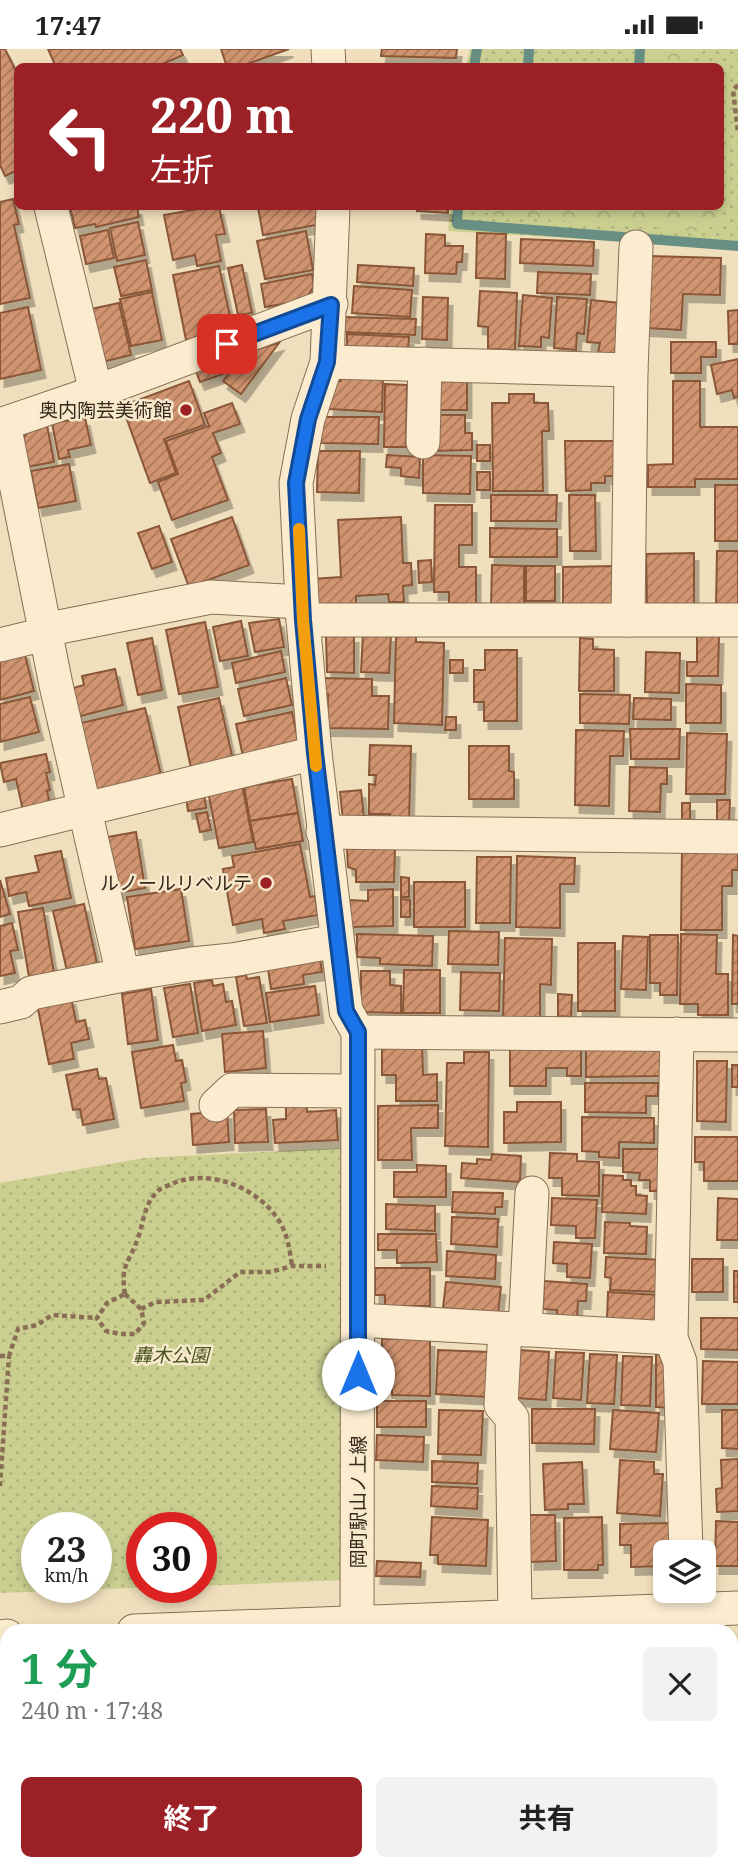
<!DOCTYPE html>
<html lang="ja">
<head>
<meta charset="utf-8">
<style>
	:root { --surface:#fff; --page:#f2f2f2; --text:#222; --muted:#767676; --accent:#9c2127 }
	body { margin:0; font-family:"Noto Serif","Noto Sans JP",serif; background:var(--page); color:var(--text); height:100vh; display:flex; flex-direction:column; font-size:26px; white-space:nowrap }
	* { box-sizing:border-box; margin:0 }
	p { font-size:23px; color:var(--muted) }
	.icon { flex:none; width:38px; height:38px; fill:none; stroke:currentColor; stroke-width:2; stroke-linecap:round; stroke-linejoin:round }
	.map { position:relative; flex:1; overflow:hidden }
	.panel { position:absolute; left:0px; top:1575px; width:738px; height:247px; display:flex; flex-direction:column; background:var(--surface); border-radius:21px 21px 0 0; box-shadow:0 4px 10px #0003 }
	.panel>* { flex:none }
	.top-card { position:absolute; left:14px; top:14px; width:710px; height:147px; border-radius:10px; box-shadow:0 4px 10px #0003; background:#9c2127; color:#fff; overflow:hidden }
	.tools { position:absolute; left:653px; top:1491px; display:grid; gap:14px }
	.tools a { display:grid; place-items:center; width:63px; height:63px; border-radius:10px; background:var(--surface); box-shadow:0 4px 10px #0003; font-size:35px }
	.speed { position:absolute; left:21px; top:1463px; display:flex; gap:14px; font-size:35px; font-weight:700; text-align:center }
	.speed>* { display:grid; place-content:center; width:91px; height:91px; border-radius:50%; background:var(--surface); box-shadow:0 4px 10px #0003; line-height:1 }
	.speed small { font-size:18px; font-weight:400 }
	.speed .limit { border:10px solid #d22; background:#fff; color:#111 }
	.pin { position:absolute; display:grid; place-items:center; width:60px; height:60px; color:#fff; margin:-30px; border-radius:14px; box-shadow:0 4px 10px #0006 }
	.me { position:absolute; width:77px; margin:-38px; rotate:0deg; stroke-linejoin:round; filter:drop-shadow(0 0 5px #0008) }
	.turn { display:flex; align-items:center; gap:24px; height:147px; padding:0 21px; font-size:32px }
	.turn .icon { width:91px; height:91px; stroke-width:2.5 }
	.turn b { display:block; font-size:49px; line-height:60px }
	.round { display:grid; place-items:center; flex:none; width:74px; height:74px; border-radius:10px; background:var(--page) }
	.headline { display:flex; align-items:center; justify-content:space-between; height:119px; padding:0 21px }
	h1 { font-size:42px; font-weight:700; line-height:52px; color:#1e9e55 }
	.action { display:flex; gap:14px; margin-top:auto; padding:14px 21px }
	.action a { flex:1; height:80px; border-radius:10px; background:var(--accent); color:#fff; font-size:28px; font-weight:700; line-height:80px; text-align:center }
	.action a+a { background:var(--page); color:var(--text) }
	.status { display:flex; justify-content:space-between; align-items:center; height:49px; padding:0 35px; background:var(--surface); direction:ltr }
	.status svg { height:19px; fill:currentColor }
	.map>svg:first-child { display:block }
</style>
</head>
<body>
<div class="status"><b>17:47</b><svg viewBox="0 0 49 12"><path d="M0 12V9h3v3zM5 12V6h3v6zM10 12V3h3v9zM15 12V0h3v12zM26 1h20v11H26zM47 4h2v5h-2z"/></svg></div>
<div class="map">
<svg width="738" height="1821" viewBox="0 0 738 1821">
	<defs>
		<pattern id="grass-dots" width="8" height="8" patternUnits="userSpaceOnUse" patternTransform="scale(1.75)"><rect width="8" height="8" fill="#cacf90"/><path d="M2 2h.1M6 6h.1" fill="none" stroke="#aeb27c" stroke-width="1.8" stroke-linecap="round"/></pattern>
		<pattern id="forest-crowns" width="20" height="18" patternUnits="userSpaceOnUse" patternTransform="scale(1.75)"><rect width="20" height="18" fill="#cacf90"/><path d="M2 6a3 3 0 1 1 6 0M12 15a3 3 0 1 1 6 0" fill="none" stroke="#aeb27c"/></pattern>
		<pattern id="building-hatch" width="6" height="6" patternUnits="userSpaceOnUse" patternTransform="scale(1.75)"><rect width="6" height="6" fill="#d1946f"/><path d="M-1 1l2-2M0 6l6-6M5 7l2-2" fill="none" stroke="#aa795a"/></pattern>
		<filter id="shadow"><feDropShadow dx="4.5" dy="8" stdDeviation="0" flood-color="#0004"/></filter>
	</defs>
	<rect width="100%" height="100%" fill="#f0dfbc"/>
	<g fill="url(#grass-dots)" fill-rule="evenodd">
		<path d="M470,0H738V199L448,182L450,158H721V18L466,17Z"/>
		<path d="M341,1099L343,1531L201,1537V1479H142V1538H157L0,1544V1134L144,1109ZM37,1479H96V1538H37Z"/>
	</g>
	<g fill="url(#forest-crowns)">
		<path d="M646,0H693L696,17H646Z"/>
		<path d="M480,158H718L720,171L704,183L490,166Z"/>
	</g>
	<g fill="none" stroke-linecap="round" stroke-linejoin="round">
		<g stroke="#688f84" stroke-width="10">
			<path d="M474,18L477,0"/>
			<path d="M528,18L529,0"/>
			<path d="M639,18L640,0"/>
			<path d="M458,158L457,175L738,197"/>
		</g>
	</g>
	<g fill="url(#building-hatch)" stroke="#895639" stroke-width="2" filter="url(#shadow)">
		<path d="M0,0H5L18,26V121L5,127L0,116Z"/>
		<path d="M48,0H180L183,6L156,18H56Z"/>
		<path d="M221,0H289L239,18H227Z"/>
		<path d="M382,0H457L456,9L381,7Z"/>
		<path d="M13,150L19,175L14,176L30,249L0,255V153Z"/>
		<path d="M70,158H137L139,168L96,178L95,175L75,179Z"/>
		<path d="M209,158H219L225,185L216,186L221,212L197,217L195,206L173,211L164,166Z"/>
		<path d="M258,158H317L321,175L263,186Z"/>
		<path d="M417,158H448V164L417,162Z"/>
		<path d="M138,173L145,206L117,212L110,179Z"/>
		<path d="M108,181L114,209L86,215L80,187Z"/>
		<path d="M306,182L313,221L265,230L257,192Z"/>
		<path d="M477,184L506,185L505,230L476,229Z"/>
		<path d="M426,185L445,186V197H463L462,213H457L456,225L425,224Z"/>
		<path d="M521,190L594,193L593,217L520,214Z"/>
		<path d="M649,207L721,209L720,246L683,245L681,281L646,279Z"/>
		<path d="M146,211L152,241L121,247L114,218Z"/>
		<path d="M242,216L252,264L238,266L228,219Z"/>
		<path d="M358,216L414,219L413,237L357,233Z"/>
		<path d="M219,217L230,267L208,272L211,287L186,291L173,226Z"/>
		<path d="M538,223L591,225L590,246L537,244Z"/>
		<path d="M312,225L314,237L305,251L265,258L261,235Z"/>
		<path d="M354,237L412,241L410,268L352,264Z"/>
		<path d="M480,242L517,244L515,301L488,300V278L478,277Z"/>
		<path d="M152,243L162,291L131,297L120,250Z"/>
		<path d="M523,246L552,249L549,289L541,288V298L519,297Z"/>
		<path d="M423,248L448,249L447,291L422,290Z"/>
		<path d="M557,248L587,250L584,285L577,284L576,301L554,299Z"/>
		<path d="M591,251L620,254L615,306L598,304L600,294L587,293Z"/>
		<path d="M119,254L131,306L102,313L91,260Z"/>
		<path d="M28,258L41,321L0,330V264Z"/>
		<path d="M738,261V295H729L728,262Z"/>
		<path d="M343,268L416,270L415,286L342,283Z"/>
		<path d="M347,285L409,288L408,303L347,301Z"/>
		<path d="M671,293H716V308H701V324H671Z"/>
		<path d="M279,294L241,345L223,332L245,303Z"/>
		<path d="M738,310V348L734,349L732,341L717,345L711,316Z"/>
		<path d="M225,311L229,323L200,333L196,322Z"/>
		<path d="M437,324H467V361H431Z"/>
		<path d="M341,325L383,328L382,363L329,360L331,339L335,332H341Z"/>
		<path d="M189,332L205,376L164,390L176,424L150,434L122,357Z"/>
		<path d="M673,332H700V378H738V430H695V438H648V416L673,415Z"/>
		<path d="M385,335L407,336L406,398H384Z"/>
		<path d="M509,345H534V354H548L549,382H542L543,442H493L492,354H509Z"/>
		<path d="M232,354L240,375L213,384L221,404L212,408L228,451L172,471L158,433L178,425L166,392L209,377L204,364Z"/>
		<path d="M432,366H465V384H472V401L432,402Z"/>
		<path d="M322,368H379L378,395L321,394Z"/>
		<path d="M85,369L91,396L68,401L70,408L59,410L52,374Z"/>
		<path d="M47,376L54,413L26,418L21,394L29,380Z"/>
		<path d="M565,392H614V427H605V434H591V441L566,442Z"/>
		<rect x="477" y="396" width="13" height="16"/>
		<path d="M318,402H360L359,444L317,443Z"/>
		<path d="M387,406L420,408L419,429L401,427V419L386,418Z"/>
		<path d="M423,406L471,407L470,445L423,444Z"/>
		<path d="M69,415L76,452L38,459L31,422Z"/>
		<rect x="477" y="423" width="13" height="18"/>
		<rect x="715" y="436" width="23" height="56"/>
		<path d="M491,446H557L556,472H491Z"/>
		<path d="M569,446H595L596,502H570Z"/>
		<path d="M435,456H472V496H459V518H476V555L449,554V543H434Z"/>
		<path d="M232,468L249,516L189,538L171,490Z"/>
		<path d="M401,468L403,514H411L412,536L403,537L404,553H389L388,545L356,547V556L313,558L312,530L341,528L338,471Z"/>
		<path d="M159,477L172,513L152,520L138,484Z"/>
		<path d="M490,479L557,480V508H490Z"/>
		<path d="M717,502H738V558H716Z"/>
		<path d="M694,504V555L647,556L646,505Z"/>
		<path d="M431,511L432,533L419,534L418,512Z"/>
		<path d="M492,516L524,517V558H491Z"/>
		<rect x="526" y="517" width="29" height="35"/>
		<path d="M613,517L614,556L563,557V518Z"/>
		<path d="M279,570L284,598L255,603L249,574Z"/>
		<path d="M241,572L248,607L220,612L213,578Z"/>
		<path d="M205,573L218,638L179,645L166,581Z"/>
		<path d="M363,584L391,585L389,624L361,623Z"/>
		<path d="M396,585H416V593L444,594L442,676L394,674Z"/>
		<path d="M326,586H354V624L327,623Z"/>
		<path d="M697,587H719L718,627H687V613H697Z"/>
		<path d="M152,589L162,641L138,646L127,594Z"/>
		<path d="M580,589L593,590V600L614,601V642H579Z"/>
		<path d="M485,601H517V672H484V653H474V621H485Z"/>
		<path d="M24,602L34,642L0,651V608Z"/>
		<path d="M281,602L285,623L236,634L232,614Z"/>
		<path d="M646,603L680,604L679,644L645,643Z"/>
		<rect x="450" y="611" width="13" height="13"/>
		<path d="M115,620L123,656L73,669L66,641L84,636L82,627Z"/>
		<path d="M286,629L292,656L244,667L238,640Z"/>
		<path d="M321,629L372,630V647H389L388,680L327,679L328,645L320,644Z"/>
		<path d="M686,635L721,636V674H686Z"/>
		<path d="M580,645L630,646L629,675L580,674Z"/>
		<path d="M30,648L39,683L0,693V655Z"/>
		<path d="M219,649L234,715L192,724L178,658Z"/>
		<path d="M634,649L671,650V671L633,670Z"/>
		<path d="M145,659L163,734L91,752L73,676Z"/>
		<path d="M292,663L300,700L244,712L236,675Z"/>
		<path d="M446,668H456V681H445Z"/>
		<path d="M630,680H680L679,710H631Z"/>
		<path d="M576,681L624,682L623,707H610L609,757L575,756Z"/>
		<path d="M687,684L727,685L725,745H686Z"/>
		<path d="M370,696L411,697L409,774L389,773L390,765H369V735L375,736L376,726H369Z"/>
		<path d="M469,697H509V722L514,723V750H469Z"/>
		<path d="M46,705L50,723L46,724L50,741L47,742L51,759L24,766L16,730L4,733L0,714Z"/>
		<path d="M630,718L667,719V735H661L660,763L629,762Z"/>
		<path d="M292,730L298,764L250,772L244,738Z"/>
		<path d="M242,735L253,793L219,799L208,742Z"/>
		<path d="M361,741L364,769L343,771L340,743Z"/>
		<path d="M204,744L206,759L188,762L186,747Z"/>
		<path d="M717,751H730L729,774L717,773Z"/>
		<path d="M682,754H690V770L682,771Z"/>
		<path d="M207,763L211,781L200,783L196,765Z"/>
		<path d="M298,764L303,792L256,800L250,772Z"/>
		<path d="M136,783L145,839L112,845L102,789Z"/>
		<path d="M300,795L310,848L315,847L318,866L283,872L285,880L264,884L262,870L233,876L223,820L234,818L232,807Z"/>
		<path d="M682,797L738,798V821H732V837H722V881H681Z"/>
		<path d="M347,800H395L394,833H356V821L348,818Z"/>
		<path d="M61,802L71,849L29,857L26,843L9,847L6,829L39,823L35,807Z"/>
		<path d="M517,807L575,809L574,835H560V879L516,878Z"/>
		<path d="M477,808H511L510,874H476Z"/>
		<path d="M401,828L409,829V848H401Z"/>
		<path d="M0,831L10,865L0,868Z"/>
		<rect x="414" y="833" width="51" height="45"/>
		<path d="M181,840L189,892L135,900L127,848Z"/>
		<path d="M393,840V877L350,878V851L368,852V841Z"/>
		<path d="M401,850L410,851V868H401Z"/>
		<path d="M84,855L98,919L68,926L53,862Z"/>
		<path d="M43,859L54,924L29,928L18,863Z"/>
		<path d="M12,874L18,901L10,902L15,924L0,927V877Z"/>
		<path d="M449,882L499,883L498,916L448,915Z"/>
		<path d="M357,885L433,887L432,917L380,915V909L357,908Z"/>
		<path d="M681,885L717,886L716,925H728V966H698V955H680Z"/>
		<path d="M650,886H678L677,946H660V934H650Z"/>
		<path d="M733,886L738,887V955H732Z"/>
		<path d="M623,887L648,888L646,941L621,940Z"/>
		<path d="M505,889L552,890L551,936L540,935V970L503,969Z"/>
		<rect x="578" y="894" width="37" height="68"/>
		<path d="M319,904L322,923L303,926L304,935L271,940L267,913Z"/>
		<path d="M404,921H440V964H403Z"/>
		<path d="M361,922H390V936L401,937V964L361,963Z"/>
		<path d="M461,923L500,924L499,962L460,961Z"/>
		<path d="M246,926L247,930L259,928L267,974L244,977L236,928Z"/>
		<path d="M212,931L213,937L223,935L226,953L232,952L236,976L202,982L194,934Z"/>
		<path d="M190,935L198,984L173,988L164,939Z"/>
		<path d="M315,937L319,966L270,973L266,944Z"/>
		<path d="M151,940L158,991L128,995L122,945Z"/>
		<path d="M558,945L572,946L571,968L558,967Z"/>
		<path d="M71,948L76,973L85,971L89,990L71,994L74,1010L49,1015L37,955Z"/>
		<path d="M263,982L266,1019L225,1023L222,985Z"/>
		<path d="M510,993H581V1027H567V1019H546V1037H510Z"/>
		<path d="M382,994H422L423,1026L437,1025V1052H396V1026H382Z"/>
		<path d="M173,996L176,1012L182,1011L186,1033L181,1034L184,1052L141,1059L132,1003Z"/>
		<path d="M586,996H660V1027L586,1028Z"/>
		<path d="M464,1003H489L488,1098L445,1097L447,1014H464Z"/>
		<path d="M697,1012H727L726,1073L697,1072Z"/>
		<rect x="732" y="1016" width="6" height="22"/>
		<path d="M97,1020L99,1030L106,1029L114,1070L83,1076L80,1060L73,1061L66,1026Z"/>
		<path d="M585,1034H658V1047H646V1064L585,1063Z"/>
		<path d="M517,1053H561V1093L504,1094V1063H517Z"/>
		<path d="M307,1054V1063L336,1061L338,1091L275,1094L273,1071L286,1070V1055Z"/>
		<path d="M438,1056V1079H411L412,1111H378V1057Z"/>
		<path d="M266,1060L268,1093L235,1094L234,1061Z"/>
		<path d="M227,1062L229,1093L193,1096L191,1065Z"/>
		<path d="M582,1068L654,1069V1094L619,1093V1109L599,1108V1103L582,1102Z"/>
		<path d="M695,1088H738V1132H704V1113H695Z"/>
		<path d="M623,1100H666V1142H650V1131H639L640,1124L623,1123Z"/>
		<path d="M550,1104L577,1105V1112L599,1113V1147L562,1146V1129H549Z"/>
		<path d="M492,1105L521,1107L520,1133L461,1129L462,1114L477,1115V1110L491,1111Z"/>
		<path d="M417,1116L446,1117V1148H394V1123H417Z"/>
		<path d="M603,1126L623,1127V1131H631V1137H636V1146L647,1147L646,1165L602,1163Z"/>
		<path d="M453,1143L503,1144L502,1158H495V1165L452,1163Z"/>
		<path d="M552,1149L597,1151L595,1189H576V1177L551,1176Z"/>
		<path d="M718,1149L738,1150V1191H717Z"/>
		<path d="M386,1155L435,1157V1182L386,1180Z"/>
		<path d="M452,1168L498,1170L497,1198L451,1195Z"/>
		<path d="M605,1173L630,1174V1177L647,1178L646,1205L604,1204Z"/>
		<path d="M378,1185H436L437,1213L397,1214V1201H378Z"/>
		<path d="M554,1193L592,1195L590,1229L567,1228V1215L553,1214Z"/>
		<path d="M447,1202L496,1206L495,1230L446,1227Z"/>
		<path d="M606,1208L663,1211L662,1243L610,1241L611,1229L605,1228Z"/>
		<rect x="692" y="1210" width="31" height="33"/>
		<path d="M375,1219H430V1257H385V1246H375Z"/>
		<rect x="734" y="1222" width="4" height="31"/>
		<path d="M544,1232L587,1235L586,1252H578L577,1269L557,1268V1261L543,1260Z"/>
		<path d="M446,1233L501,1238L498,1264L443,1259Z"/>
		<path d="M608,1243L659,1246L657,1274L607,1270Z"/>
		<path d="M701,1269H738V1301L701,1300Z"/>
		<path d="M382,1290H430V1347L392,1346V1341H388V1331H382Z"/>
		<path d="M438,1301L489,1303L487,1348L436,1345Z"/>
		<path d="M519,1301L549,1303L546,1351L516,1349Z"/>
		<path d="M556,1303L584,1304L581,1351L553,1349Z"/>
		<path d="M590,1305L617,1306L614,1355L587,1354Z"/>
		<path d="M656,1305H665L672,1359L656,1358Z"/>
		<path d="M623,1307L652,1308L650,1357L621,1356Z"/>
		<path d="M703,1312L738,1313V1355H702Z"/>
		<rect x="377" y="1352" width="49" height="26"/>
		<path d="M532,1360H595L594,1395L532,1394Z"/>
		<path d="M439,1361L483,1362L481,1406L438,1405Z"/>
		<path d="M613,1361L659,1364L656,1403L610,1400Z"/>
		<path d="M722,1361H738V1400L722,1399Z"/>
		<path d="M377,1386L424,1388L423,1413L376,1411Z"/>
		<path d="M738,1410V1462L717,1463L716,1440L722,1439L721,1411Z"/>
		<path d="M620,1411L654,1413V1425H663L660,1467L617,1464Z"/>
		<path d="M432,1412L478,1414L477,1435L432,1433Z"/>
		<path d="M582,1413L584,1455H568V1460L545,1461L543,1415Z"/>
		<path d="M432,1437L478,1439L477,1460L431,1457Z"/>
		<path d="M529,1466H555L556,1512L530,1513Z"/>
		<path d="M432,1468L488,1471L486,1517L438,1515V1506H430Z"/>
		<path d="M602,1468L603,1516H598V1521H564V1469Z"/>
		<path d="M716,1472L738,1473V1517H715Z"/>
		<path d="M669,1474L670,1503H665V1517L631,1518V1496H620V1475Z"/>
		<path d="M377,1512L421,1514L420,1528L376,1527Z"/>
		<rect x="732" y="1632" width="6" height="46"/>
		<path d="M1,1686H7V1726L0,1725Z"/>
		<path d="M732,1756H738V1782H735L734,1801L732,1800Z"/>
		<rect x="140" y="1815" width="52" height="6"/>
		<path d="M231,1815H270V1821L231,1820Z"/>
		<rect x="274" y="1815" width="37" height="6"/>
		<rect x="320" y="1815" width="22" height="6"/>
		<path d="M127,1816L128,1821H93V1817Z"/>
	</g>
	<g fill="none" stroke-linecap="round" stroke-linejoin="round">
		<defs>
			<g id="minor">
				<path d="M328,0L329,18"/>
				<path d="M51,158L96,343"/>
				<path d="M333,158L327,313L308,370L296,434L303,571L315,704L346,962L358,983L357,1582"/>
				<path d="M327,313L631,321"/>
				<path d="M4,375L56,636L123,926L192,915L232,911L337,892"/>
				<path d="M0,376L96,343L331,255"/>
				<path d="M423,393L425,315"/>
				<path d="M303,571H738"/>
				<path d="M628,571L631,321L636,198"/>
				<path d="M44,581L211,548L302,553"/>
				<path d="M0,596L45,585"/>
				<path d="M0,781L315,704"/>
				<path d="M323,783L738,788"/>
				<path d="M0,958L21,953L31,944L123,926"/>
				<path d="M358,983L738,986"/>
				<path d="M677,985L671,1289L680,1313L686,1503"/>
				<path d="M216,1056L232,1041L357,1042"/>
				<path d="M358,1271L671,1289"/>
				<path d="M505,1280L501,1356L512,1369L515,1567"/>
				<path d="M525,1281L532,1144"/>
				<path d="M134,1582L738,1559"/>
				<path d="M0,1588L7,1587"/>
				<path d="M732,1697H738"/>
				<path d="M0,1754L7,1755"/>
				<path d="M428,1815L462,1821"/>
				<path d="M221,1821V1815"/>
				<path d="M359,1821V1815"/>
			</g>
		</defs>
		<use href="#minor" stroke="#896e55" stroke-width="35"/>
		<g stroke="#896e55" stroke-width="4.5" stroke-dasharray="5 3.5" stroke-linecap="butt">
			<path d="M738,36L733,41L738,84"/>
			<path d="M125,1245C120,1215 129,1215 138,1189C144,1172 144,1154 159,1141C163,1138 170,1136 174,1134C212,1119 261,1140 281,1175C288,1188 290,1203 292,1217"/>
			<path d="M125,1245L141,1260L144,1274L135,1285H120L106,1282L97,1269L107,1254Z"/>
			<path d="M141,1260L156,1253L204,1251L240,1223H270L292,1217H326"/>
			<path d="M0,1307H9L18,1280L37,1276L52,1266L97,1269"/>
			<path d="M0,1437L9,1307"/>
			<path d="M732,1813L738,1814"/>
		</g>
		<use href="#minor" stroke="#fbecd0" stroke-width="33"/>
	</g>
	<g fill="none" stroke-linecap="round" stroke-linejoin="round">
		<defs>
			<path id="route" d="M227,295L331,256L327,313L308,370L296,434L303,571L315,704L346,962L358,983V1325"/>
		</defs>
		<use href="#route" stroke="#114b97" stroke-width="18"/>
		<use href="#route" stroke="#1a73e8" stroke-width="12"/>
		<path stroke="#f59e0b" stroke-width="12" d="M299,480L303,571L316,717"/>
	</g>
	<g fill="#9c2127" stroke="#f7e9cc" stroke-width="2.5">
		<circle cx="186" cy="361" r="7"/>
		<circle cx="266" cy="834" r="7"/>
	</g>
	<g text-anchor="middle" stroke-width="5" stroke-linejoin="round" paint-order="stroke">
		<g font-size="19" fill="#37271b" stroke="#f7e9cc" text-anchor="end">
			<text x="172" y="368">奥内陶芸美術館</text>
			<text x="252" y="841">ルノールリベルテ</text>
		</g>
		<g font-size="19" font-style="italic" fill="#4a5520" stroke="#f7e9cc">
			<text x="171" y="1313">轟木公園</text>
		</g>
		<g font-size="19" fill="#37271b" stroke="#f7e9cc">
			<text transform="translate(358 1453) rotate(-90)" y="7">岡町駅山ノ上線</text>
		</g>
	</g>
</svg>
<div class="tools">
<a><svg class="icon" aria-label="layers" viewBox="0 0 24 24"><path d="M12 4l9 5-9 5-9-5zM3 14l9 5 9-5"/></svg></a>
</div>
<div class="speed"><div>23<small>km/h</small></div><div class="limit">30</div></div>
<div class="pin" style="left:227px;top:295px;background:#d93025"><svg class="icon" aria-label="arrive" viewBox="0 0 24 24"><path d="M6 21V4h12l-3 4 3 4H6"/></svg></div>
<svg class="me" style="left:358px;top:1325px" viewBox="-20 -20 40 40"><circle r="19" fill="#fff"/><path d="M0-13L10 11 0 6-10 11z" fill="#1a73e8"/></svg>
<div class="top-card">
<div class="turn"><svg class="icon" aria-label="left" viewBox="0 0 24 24"><path d="M17 20v-9H6M10 6l-5 5 5 5"/></svg><div><b>220 m</b>左折</div></div>
</div>
<section class="panel">
<div class="headline"><div><h1>1 分</h1><p>240 m · 17:48</p></div><a class="round"><svg class="icon" aria-label="close" viewBox="0 0 24 24"><path d="M6 6l12 12M18 6L6 18"/></svg></a></div>
<div class="action"><a>終了</a><a>共有</a></div>
</section>
</div>
</body>
</html>
